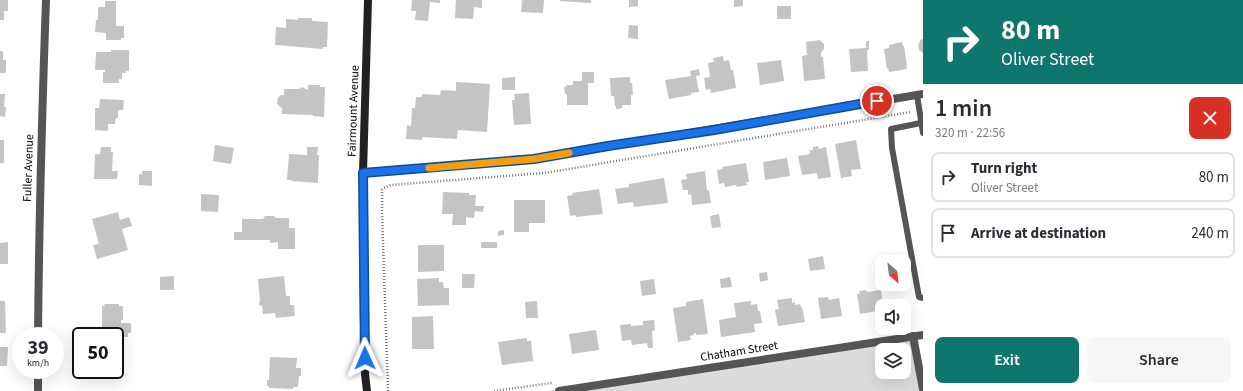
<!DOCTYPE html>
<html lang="en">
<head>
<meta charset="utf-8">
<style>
	:root { --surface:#fff; --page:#f7f7f7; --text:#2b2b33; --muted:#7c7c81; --line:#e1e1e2; --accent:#0f766e }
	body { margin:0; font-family:"Source Sans 3",sans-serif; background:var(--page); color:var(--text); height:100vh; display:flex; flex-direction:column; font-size:15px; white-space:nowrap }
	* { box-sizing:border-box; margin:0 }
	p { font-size:13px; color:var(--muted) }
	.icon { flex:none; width:22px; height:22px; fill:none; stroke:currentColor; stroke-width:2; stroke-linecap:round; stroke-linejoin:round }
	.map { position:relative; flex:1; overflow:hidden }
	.drawer { display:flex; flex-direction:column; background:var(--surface); width:320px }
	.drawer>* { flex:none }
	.hud { background:#0f766e; color:#fff; overflow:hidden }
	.needle { width:26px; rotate:152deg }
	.buttons { position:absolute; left:875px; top:255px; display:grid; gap:8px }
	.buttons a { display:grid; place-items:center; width:36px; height:36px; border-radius:8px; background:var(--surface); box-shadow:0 4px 16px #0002; font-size:20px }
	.speed { position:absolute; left:12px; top:327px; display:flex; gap:8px; font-size:20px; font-weight:700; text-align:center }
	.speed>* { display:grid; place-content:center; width:52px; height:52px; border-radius:50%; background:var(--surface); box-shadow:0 4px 16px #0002; line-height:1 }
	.speed small { font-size:10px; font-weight:400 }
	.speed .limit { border:2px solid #111; border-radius:6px; background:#fff; color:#111 }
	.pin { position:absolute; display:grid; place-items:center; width:34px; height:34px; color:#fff; margin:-17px; border:2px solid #fff; border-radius:50%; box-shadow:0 1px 4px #0007 }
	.me { position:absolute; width:44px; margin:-22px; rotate:359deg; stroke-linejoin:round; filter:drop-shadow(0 0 3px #0008) }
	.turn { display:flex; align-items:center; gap:14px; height:84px; padding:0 12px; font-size:18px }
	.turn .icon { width:52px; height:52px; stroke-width:2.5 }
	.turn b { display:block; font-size:28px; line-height:34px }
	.round { display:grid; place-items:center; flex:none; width:42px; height:42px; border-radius:8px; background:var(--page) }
	.headline { display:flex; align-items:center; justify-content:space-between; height:68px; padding:0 12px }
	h1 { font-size:24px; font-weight:600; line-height:30px }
	.action { display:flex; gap:8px; margin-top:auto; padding:8px 12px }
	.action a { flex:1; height:46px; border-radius:8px; background:var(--accent); color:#fff; font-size:16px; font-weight:600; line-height:46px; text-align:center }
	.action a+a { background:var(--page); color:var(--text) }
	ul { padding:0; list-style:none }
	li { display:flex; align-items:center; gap:12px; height:50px; margin:0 8px 6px; padding:0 4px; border:2px solid var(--line); border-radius:8px }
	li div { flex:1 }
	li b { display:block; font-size:15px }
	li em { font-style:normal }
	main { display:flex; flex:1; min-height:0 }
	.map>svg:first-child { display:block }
</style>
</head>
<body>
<main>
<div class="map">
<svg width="923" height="391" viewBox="0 0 923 391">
	<rect width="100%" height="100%" fill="#fff"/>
	<path fill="#dcdcdc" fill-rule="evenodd" d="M913,339L922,391H547ZM882,350H904V372H882Z"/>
	<g fill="#c4c4c4">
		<path d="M0,0H8V11H4V20H0Z"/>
		<path d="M412,0H440V3L430,2L428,21L415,20L416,11H411Z"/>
		<path d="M456,0H482V8L474,7L473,19L455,18Z"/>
		<path d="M522,0H544L543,13L521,12Z"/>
		<path d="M560,0H591V3L560,1Z"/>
		<path d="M629,0H638V6L629,7Z"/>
		<path d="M734,0H743V6L734,7Z"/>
		<path d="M105,1H116V26H124V38H121V40H106V33L95,32L96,20H98V7H105Z"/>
		<rect x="777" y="6" width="14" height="13"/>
		<path d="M298,18H312V21L328,22L327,47H323V49L275,45L276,27L286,28V19L298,20Z"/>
		<path d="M629,25L638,26V39L628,38Z"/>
		<path d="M923,39V53L919,50L918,44L920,42V40Z"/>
		<path d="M820,40L824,44V49L821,53V57H823L825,79L804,81L802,56L807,55L806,42Z"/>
		<path d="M866,41H869V50H867L868,71L851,72L849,49L866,48Z"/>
		<path d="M902,42L903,46H904L907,65H906L907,69L889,72L888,68L887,69L884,49L889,48V45Z"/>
		<path d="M111,50H129V71H126V73H122V79H119V83H103V72H105V70H95L96,52H111Z"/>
		<path d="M0,51H3V60H6V73H0Z"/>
		<path d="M723,56L724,61L729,60L731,70H733L736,88L711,93L710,89L706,90L704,78L710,77L708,63L714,62L713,58Z"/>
		<path d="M781,60L784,81L760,85L757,63Z"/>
		<path d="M699,69L700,75L696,76L699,92L691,93V95L669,99L665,80L691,76L690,71Z"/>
		<path d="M582,72H594V83H588V105H567V95L565,93L564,88L567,85H573V81H582Z"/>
		<path d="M515,77V90H502V78Z"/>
		<path d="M630,77V83H632L633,95H631V105H622V108L616,109V106H615L614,96H611L610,78Z"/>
		<path d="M456,82L490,84L487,132L458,130L457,139L422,137V140L406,139L407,125L411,126L412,108H415L416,97H422V94L440,95L441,90L456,91Z"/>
		<path d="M308,85H320V87H325L324,117L313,116V115L282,114V108L277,104L278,98L281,95H284V89H299L302,87L308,90Z"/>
		<path d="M529,93L531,124L514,125L512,100H515L514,94Z"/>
		<path d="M0,94H5L4,107H6L5,117L0,116Z"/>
		<path d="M100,99L124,100L123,110H118V118H116L115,124H108V131L95,130V108H99Z"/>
		<rect x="0" y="140" width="4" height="23"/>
		<path d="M856,140L861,169L851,170L852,176L841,178L835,144Z"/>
		<path d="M215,145L234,148L231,164L213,161Z"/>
		<path d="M818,146L819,149L826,147L831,177L818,179L817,173L802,175L798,156L810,154V150H813V147Z"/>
		<path d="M101,147H111V152H113L112,171H118L117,179H94L95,154H100Z"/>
		<path d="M307,147H318L317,155H319L318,183L291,181L292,180H287L289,154L307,155Z"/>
		<path d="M787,158L790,176L765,180L763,162Z"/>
		<path d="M746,163L749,182H746L747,185L737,187L736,185L725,187L724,183L719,184L717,170L723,169L722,167Z"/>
		<path d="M142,171H152V186L139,185V174H142Z"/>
		<path d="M705,171L707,191L709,190L711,203L692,205L691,194L688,195V190H683L681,180L687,179L686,174Z"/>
		<path d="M664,178L668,203L634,207L633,202L618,204L615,189L629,187V184Z"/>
		<path d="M599,189L603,214L576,217L575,215L570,216L567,196L573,195L572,193Z"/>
		<path d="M443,192L469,193V195H476L475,206H484L483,212L475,211L474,218L466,217V225H452L453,214H442Z"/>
		<path d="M201,194L219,195L218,212L201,211Z"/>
		<path d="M514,200H545V223H529V232H514Z"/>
		<path d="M118,212L120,220L129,217L132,226L122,229L128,250L97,259L93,245L99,244L92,219Z"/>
		<path d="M719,214L721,227L712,228L710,216Z"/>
		<path d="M265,216H274L276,218H289V228H295V249H278V242L270,243V240H234V232H242V219H263Z"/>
		<path d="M504,230V235L498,236V231Z"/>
		<path d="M8,242V264H0V243Z"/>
		<rect x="481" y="242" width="16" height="6"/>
		<path d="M418,245H444V271L418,272Z"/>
		<path d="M823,256L825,269L810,271L808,259Z"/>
		<path d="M767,272L768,280L760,282L759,273Z"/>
		<path d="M462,274H475L474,288H462Z"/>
		<path d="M174,276V290H160V277Z"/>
		<path d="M284,276L286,296H290V305H294L295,316L276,318L275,313L263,314L262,306L259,305V302H260L258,279Z"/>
		<path d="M730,277L732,287L721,288L720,279Z"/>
		<path d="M439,278V282H443L444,288H449V305L418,306L417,279Z"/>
		<path d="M654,279L656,294L642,296L640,281Z"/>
		<path d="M866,290L867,292L881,290L883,306H882V310L860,314L857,294H860L859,291Z"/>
		<path d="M828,297L829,300L839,298L842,316L821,319L818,298Z"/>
		<path d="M792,298V303L795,302V305L800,304L801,307H802L805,322L778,326L775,310L779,309L777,300Z"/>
		<path d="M703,299L708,334L696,335V333H694V335L690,336L691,340L678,342L673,308L686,306V302Z"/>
		<path d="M0,301H5L6,333H0Z"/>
		<path d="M537,301L538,318H526L525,302Z"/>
		<path d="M751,301V305L757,304L758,311H760L762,323L754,324L755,332L721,337L719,320L736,317L734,303Z"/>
		<path d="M104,304H119V306H123V320H121V323H131V333H128V337H122V355H115V336H102V306H105Z"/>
		<path d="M433,316L434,349H412V317Z"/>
		<path d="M654,320L655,330L652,331L653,348H648L647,343L632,345L631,340L622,341L620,325L631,324V326L643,325V321Z"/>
		<path d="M596,330L599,350L572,354L569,334Z"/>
		<path d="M527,338V341H531L533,361L502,365L498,342Z"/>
		<path d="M0,347H8L7,366H0Z"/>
		<path d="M270,357L297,358L296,368H301V376H299L298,387H293V389L269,388V386H267V380H269Z"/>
	</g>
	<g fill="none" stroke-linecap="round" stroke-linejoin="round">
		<g stroke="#777" stroke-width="2.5" stroke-dasharray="1 2" stroke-linecap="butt">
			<path d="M388,391L382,213V190L384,188L391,185L544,173L911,112"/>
			<path d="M494,391L552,383"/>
		</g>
		<g stroke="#555" stroke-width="6">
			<path d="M917,95L923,133"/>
			<path d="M921,123L891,129L892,148L919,297L923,298"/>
		</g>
		<g stroke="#555" stroke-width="8">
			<path d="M363,173L534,159L923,94"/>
			<path d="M38,336C39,224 42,112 46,0"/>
			<path d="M913,336L923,389"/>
			<path d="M38,391V370"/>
			<path d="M559,391L923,335"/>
		</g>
		<path stroke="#222" stroke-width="8" d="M367,391L365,374L364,326L363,173L368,0"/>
	</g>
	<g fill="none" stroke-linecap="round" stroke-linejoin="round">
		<defs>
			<path id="route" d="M365,358L363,173L534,159L608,146L714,130L877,101"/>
		</defs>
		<use href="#route" stroke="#114b97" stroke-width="10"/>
		<use href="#route" stroke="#1a73e8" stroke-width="7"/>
		<path stroke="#f59e0b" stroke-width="7" d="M429,168L534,159L569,153"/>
	</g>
	<g text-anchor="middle" stroke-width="3" stroke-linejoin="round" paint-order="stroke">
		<g font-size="12" fill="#000" stroke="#fff">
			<text transform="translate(353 111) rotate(-88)" y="4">Fairmount Avenue</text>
			<text transform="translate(28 168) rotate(-88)" y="4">Fuller Avenue</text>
			<text transform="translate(739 351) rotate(-9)" y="4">Chatham Street</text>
		</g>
	</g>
</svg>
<div class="buttons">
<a><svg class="needle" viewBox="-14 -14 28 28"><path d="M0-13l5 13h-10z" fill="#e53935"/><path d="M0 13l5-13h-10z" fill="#7c7c81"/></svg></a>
<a><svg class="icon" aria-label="sound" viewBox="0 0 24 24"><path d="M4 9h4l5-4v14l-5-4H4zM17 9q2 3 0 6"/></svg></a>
<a><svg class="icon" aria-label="layers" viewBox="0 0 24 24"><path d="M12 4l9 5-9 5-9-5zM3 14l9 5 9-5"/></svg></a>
</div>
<div class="speed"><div>39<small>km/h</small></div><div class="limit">50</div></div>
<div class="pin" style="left:877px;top:101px;background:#d93025"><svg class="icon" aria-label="arrive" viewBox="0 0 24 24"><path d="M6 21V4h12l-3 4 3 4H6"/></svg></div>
<svg class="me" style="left:365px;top:358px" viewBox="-20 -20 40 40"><path d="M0-17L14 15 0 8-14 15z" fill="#1a73e8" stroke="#fff" stroke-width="4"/></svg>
</div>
<section class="drawer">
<div class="hud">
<div class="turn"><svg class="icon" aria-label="right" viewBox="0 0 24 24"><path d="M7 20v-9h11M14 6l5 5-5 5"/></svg><div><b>80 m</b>Oliver Street</div></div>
</div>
<div class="headline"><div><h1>1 min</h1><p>320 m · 22:56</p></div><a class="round" style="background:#d93025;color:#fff"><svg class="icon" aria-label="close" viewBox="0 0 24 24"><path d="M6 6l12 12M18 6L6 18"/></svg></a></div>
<ul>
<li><svg class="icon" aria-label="right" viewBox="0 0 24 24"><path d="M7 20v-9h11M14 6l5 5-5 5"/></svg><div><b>Turn right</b><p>Oliver Street</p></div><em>80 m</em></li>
<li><svg class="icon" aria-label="arrive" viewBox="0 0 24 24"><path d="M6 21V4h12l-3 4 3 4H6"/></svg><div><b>Arrive at destination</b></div><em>240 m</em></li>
</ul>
<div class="action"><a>Exit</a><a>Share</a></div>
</section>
</main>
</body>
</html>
